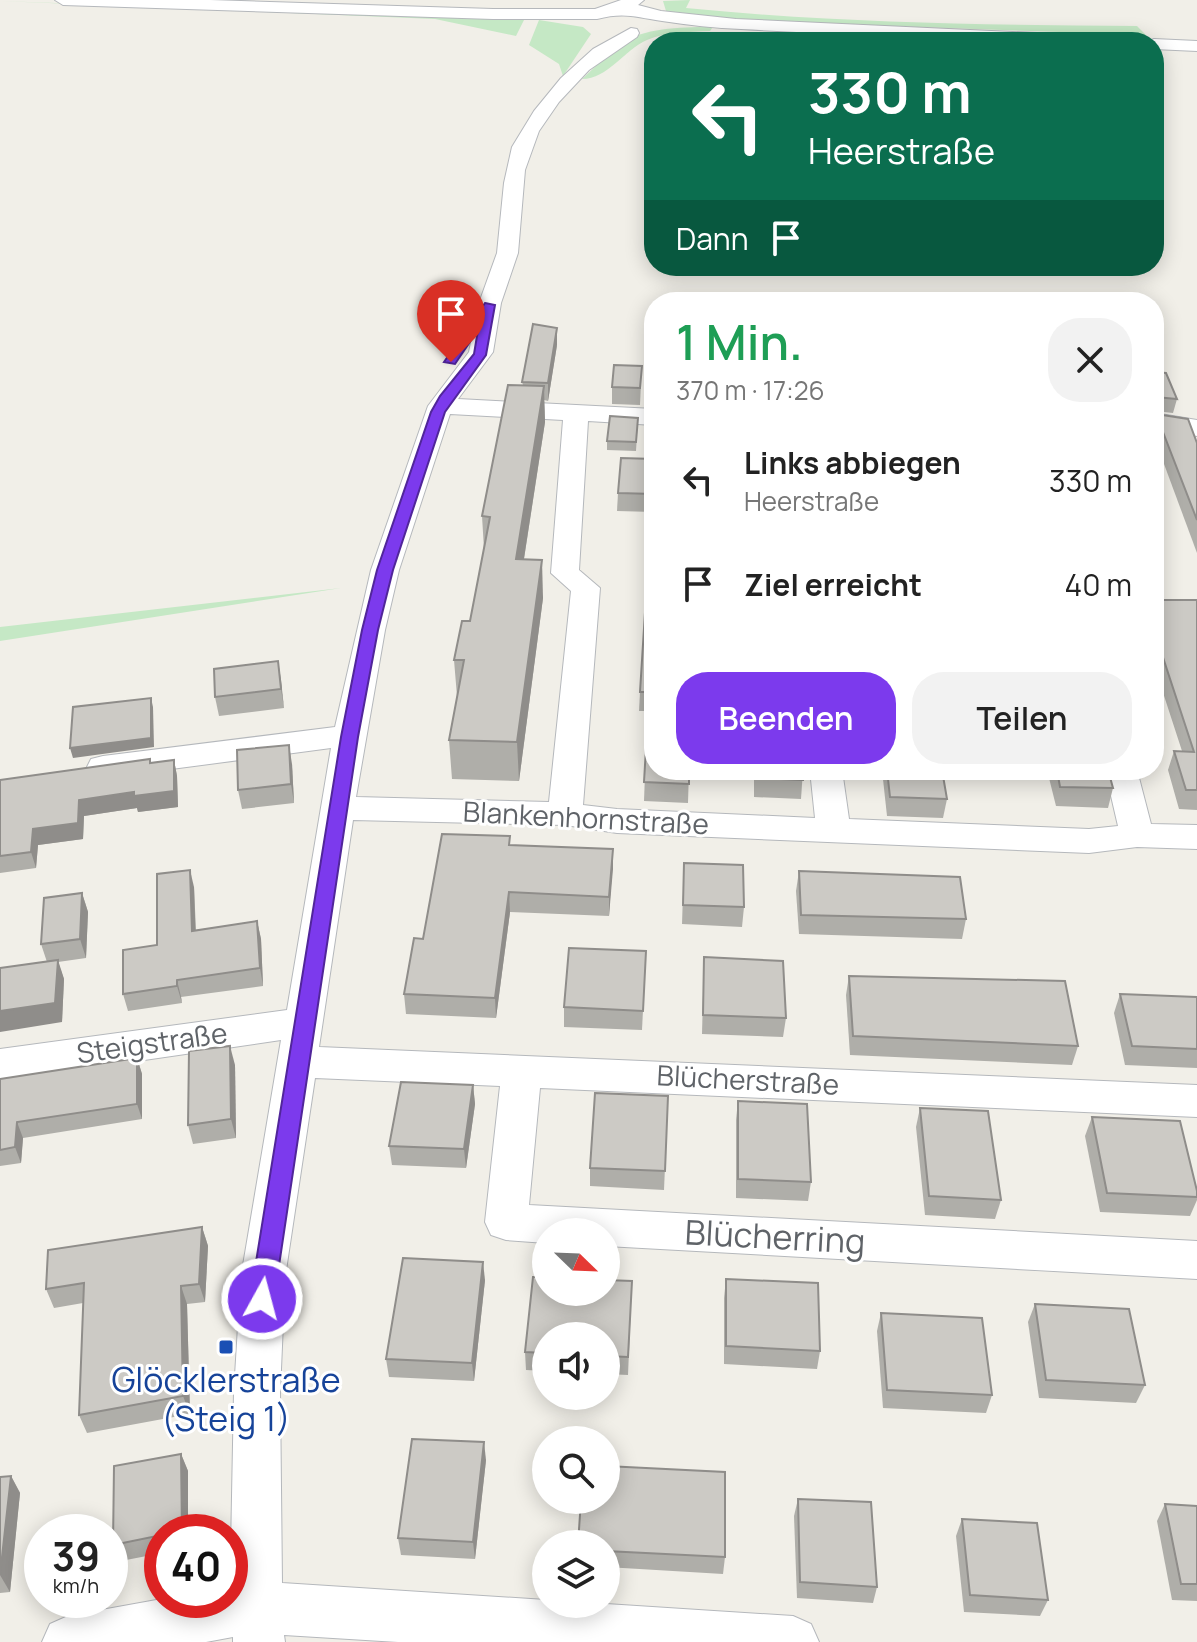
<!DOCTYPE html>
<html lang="de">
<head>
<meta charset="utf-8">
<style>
	:root { --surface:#fff; --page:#f2f2f2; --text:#222; --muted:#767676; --accent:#7c3aed }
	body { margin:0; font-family:Manrope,sans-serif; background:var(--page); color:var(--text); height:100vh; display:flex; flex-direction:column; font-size:30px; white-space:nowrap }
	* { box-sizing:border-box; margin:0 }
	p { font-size:26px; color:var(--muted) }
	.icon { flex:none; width:44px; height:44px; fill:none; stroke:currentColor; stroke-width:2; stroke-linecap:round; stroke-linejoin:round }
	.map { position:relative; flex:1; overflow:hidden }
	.side { position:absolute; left:644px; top:292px; width:520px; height:488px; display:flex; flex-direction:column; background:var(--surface); border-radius:32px; box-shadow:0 4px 20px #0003 }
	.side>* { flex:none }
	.hud { position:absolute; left:644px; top:32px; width:520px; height:244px; border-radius:32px; box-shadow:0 4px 20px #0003; background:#0b6e4f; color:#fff; overflow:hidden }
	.needle { width:52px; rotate:113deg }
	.controls { position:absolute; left:532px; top:1218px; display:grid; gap:16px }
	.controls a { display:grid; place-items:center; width:88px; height:88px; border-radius:50%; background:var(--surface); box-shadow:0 4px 20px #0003; font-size:40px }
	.speed { position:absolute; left:24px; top:1514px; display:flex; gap:16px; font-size:40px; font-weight:700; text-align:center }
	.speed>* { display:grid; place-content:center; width:104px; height:104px; border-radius:50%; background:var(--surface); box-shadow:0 4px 20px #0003; line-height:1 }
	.speed small { font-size:20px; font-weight:400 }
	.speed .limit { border:12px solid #d22; background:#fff; color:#111 }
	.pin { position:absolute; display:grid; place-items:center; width:68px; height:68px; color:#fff; margin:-82px -34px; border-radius:50% 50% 50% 0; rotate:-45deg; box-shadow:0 0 8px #0007 }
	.pin .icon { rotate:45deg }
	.me { position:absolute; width:88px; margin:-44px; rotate:7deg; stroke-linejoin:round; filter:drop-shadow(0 0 6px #0008) }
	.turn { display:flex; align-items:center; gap:28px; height:168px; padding:0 32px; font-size:36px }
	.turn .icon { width:104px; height:104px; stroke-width:2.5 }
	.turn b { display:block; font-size:56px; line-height:68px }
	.then { display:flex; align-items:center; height:76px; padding:0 32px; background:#0003; gap:16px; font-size:30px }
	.round { display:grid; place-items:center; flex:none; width:84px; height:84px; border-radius:32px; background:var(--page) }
	.overview { display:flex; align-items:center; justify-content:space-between; height:136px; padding:0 32px }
	h1 { font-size:48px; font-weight:600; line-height:60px; color:#1e9e55 }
	.button { display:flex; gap:16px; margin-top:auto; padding:16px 32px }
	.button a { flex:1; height:92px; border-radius:32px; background:var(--accent); color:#fff; font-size:32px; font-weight:600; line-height:92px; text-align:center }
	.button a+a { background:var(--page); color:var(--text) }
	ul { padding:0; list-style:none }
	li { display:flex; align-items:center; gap:24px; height:104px; padding:0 32px }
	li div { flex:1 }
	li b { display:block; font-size:30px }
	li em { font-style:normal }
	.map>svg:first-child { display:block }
</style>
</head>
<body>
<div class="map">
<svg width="1197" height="1642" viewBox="0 0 1197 1642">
	<rect width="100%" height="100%" fill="#f1efe8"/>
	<g fill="#c5e8c5">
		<path d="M690,0L686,8C836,23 986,25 1137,26L1146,35L740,21L672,14L666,11L663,1Z"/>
		<path d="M0,1L524,20L516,36L435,19Z"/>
		<path d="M539,20L583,27L591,34L563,76L559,64L529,45Z"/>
		<path d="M713,27L710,31C689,32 666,32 647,40C624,50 608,79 582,79C596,67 610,50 625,41C649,27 687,27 713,27Z"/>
		<path d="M341,588L0,641V627Z"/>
	</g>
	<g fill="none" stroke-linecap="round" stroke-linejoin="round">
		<defs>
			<g id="minor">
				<path d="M55,0H210L493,9H595L621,0H644L638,5L661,11L736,19L1121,37L1129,42C1000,42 870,36 741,29C715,28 688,25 662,21C635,17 624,12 597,19H493L63,5Z"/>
				<path d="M631,28L637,29L639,33L637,37L589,70L559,102L539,131L525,170L518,253L501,303L493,352L458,399L654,409V425L588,421L579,570L600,588L583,805L617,809L815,818L810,770H842L849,819L1089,829L1118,826L1105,770H1137L1151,824L1197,825V849L1137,847L1089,853L617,833L565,825L353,820L319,1047L1197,1085V1117L540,1088L529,1205L1197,1241V1279L606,1246V1232H546V1243L506,1240L491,1235L485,1222L500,1086L315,1078L285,1277L280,1392L282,1583L546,1600V1604H606L793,1616L811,1624L819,1642H398L284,1635L285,1642H233V1637L206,1642H42L50,1624L68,1616L162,1599L230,1600L234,1392L241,1277L281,1040L0,1081V1049L287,1010L331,748L103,778L91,775L87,767L91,759L103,756L335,727L371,570L428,406L469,352L479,303L497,253L504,183L512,147L534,111L561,78L593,49ZM450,414L563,420L551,573L571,591L549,802L356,797L385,630L399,570Z"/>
				<path d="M1154,39L1197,41V51L1154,49V42H1147Z"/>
				<path d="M1154,413L1197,420V436L1154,429Z"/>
			</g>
		</defs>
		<use href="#minor" stroke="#b5b8bc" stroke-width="2"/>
		<use href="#minor" fill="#fff" fill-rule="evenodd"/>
	</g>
	<g fill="#afaea9">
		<path d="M557,345L548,401L544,400L545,422L524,559L543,598L519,781L452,779L449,740L457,696L454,660L470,621L484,549L482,516L523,385L522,382Z"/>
		<path d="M1154,372L1177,399L1173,413L1155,411L1154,417Z"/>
		<path d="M641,383L640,405L612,404V387Z"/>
		<path d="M1156,414L1197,443V553L1154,437V423Z"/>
		<path d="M638,418L636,451L607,450V441Z"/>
		<path d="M654,459V512L617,511L618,493Z"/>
		<path d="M654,518V711H639L640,692Z"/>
		<path d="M1154,600H1197V810L1179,809L1168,770L1174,751H1182L1154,665Z"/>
		<path d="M278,661L284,708L219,716L215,697Z"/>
		<path d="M646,748L689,770L688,803L644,801Z"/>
		<path d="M174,760L177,776L178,807L138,812L137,808L84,816L83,839L38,845L36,868L0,873V780Z"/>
		<path d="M292,764L294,803L242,809L238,790Z"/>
		<path d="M754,770H803L801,799L754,797Z"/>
		<path d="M882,770H942L947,799L943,818L887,816Z"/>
		<path d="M1047,770H1108L1113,788L1108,808L1056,806Z"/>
		<path d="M511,846L613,849L609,916L510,912L496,1018L406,1014L404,994L423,939Z"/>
		<path d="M684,863L744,907L742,927L682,924Z"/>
		<path d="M799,871L966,919L962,939L799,934L796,891Z"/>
		<path d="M194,887L196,930L257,921L261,939L263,986L181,997L182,1003L128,1011L123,994L157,945Z"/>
		<path d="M82,893L88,912L86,958L58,962L64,979L62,1022L47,962L41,944Z"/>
		<path d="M646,951L642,1030L564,1027V1007Z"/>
		<path d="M704,957L786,1018L783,1037L702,1034Z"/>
		<path d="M849,976L1078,1046L1072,1065L850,1055L846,995Z"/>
		<path d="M1120,994L1197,997V1068L1125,1065L1114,1013Z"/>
		<path d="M137,1058L142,1074V1119L23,1138L21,1163L0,1166V1079Z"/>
		<path d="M235,1065L236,1138L193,1144L188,1125Z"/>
		<path d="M473,1085L475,1104L466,1168L392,1165L389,1146Z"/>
		<path d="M668,1096L664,1190L590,1186V1168Z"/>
		<path d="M738,1101L811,1182L808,1201L736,1198V1120Z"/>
		<path d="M920,1108L1001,1200L995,1219L925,1215L916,1127Z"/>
		<path d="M1092,1117L1197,1191V1200L1190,1216L1100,1212L1085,1136Z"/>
		<path d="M202,1227L208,1246L205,1302L187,1304L190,1414L87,1433L79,1415L83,1303L54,1308L46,1289Z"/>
		<path d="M533,1277H546V1292H606V1280L632,1281L628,1375L606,1374V1336H546V1371L526,1370L525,1352Z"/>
		<path d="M726,1279L820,1351L817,1369L724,1364V1298Z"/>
		<path d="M485,1280L474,1381L389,1377L386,1359Z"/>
		<path d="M1035,1304L1145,1385L1136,1403L1039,1398L1028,1322Z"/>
		<path d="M881,1313L992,1395L986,1413L883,1408L877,1331Z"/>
		<path d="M181,1454L188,1471V1532H162V1553L121,1561L113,1545Z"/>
		<path d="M486,1460L475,1559L401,1555L398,1538Z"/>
		<path d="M11,1476L20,1493L10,1592L0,1593V1477Z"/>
		<path d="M798,1499L877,1587L873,1603L797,1598L794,1516Z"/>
		<path d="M1165,1504L1197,1506V1601L1172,1600L1157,1521Z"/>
		<path d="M962,1519L1048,1600L1040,1616L964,1612L956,1536Z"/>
		<path d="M606,1544L725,1557L723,1574L606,1567Z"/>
	</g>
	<g fill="#8f8d8a">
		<path d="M557,328V345L548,401V383Z"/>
		<path d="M544,386L545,422L518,597L516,559Z"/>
		<path d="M542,560L543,598L519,781L517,742Z"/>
		<path d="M278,661L281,680L284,708L281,689Z"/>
		<path d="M151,698L153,707L154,747L73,758L70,748Z"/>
		<path d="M289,745L292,764L294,803L291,784Z"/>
		<path d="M174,760L177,776L178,807L138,812L137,808L84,816L83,839L38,845L36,868L31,852L33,829L79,800Z"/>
		<path d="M613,849V869L609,916V897Z"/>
		<path d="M190,870L194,887L196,948L192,931Z"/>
		<path d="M509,892L510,912L496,1018L495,998Z"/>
		<path d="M82,893L88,912L86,958L80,939Z"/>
		<path d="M257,921L261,939L263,986L260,968Z"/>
		<path d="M58,960L64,979L62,1022L0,1032V1011Z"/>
		<path d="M177,980L181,997L182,1003L177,986Z"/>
		<path d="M230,1046L235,1065L236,1138L231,1119Z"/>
		<path d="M137,1058L142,1074V1119L137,1104Z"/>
		<path d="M473,1085L475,1104L466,1168L464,1149Z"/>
		<path d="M17,1122L23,1138L21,1163L15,1147Z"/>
		<path d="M202,1227L208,1246L205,1302L199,1284Z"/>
		<path d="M483,1262L485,1280L474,1381L472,1363Z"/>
		<path d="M181,1286L187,1304L190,1414L183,1396Z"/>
		<path d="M484,1442L486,1460L475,1559L473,1542Z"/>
		<path d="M181,1454L188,1471V1532H182Z"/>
		<path d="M11,1476L20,1493L10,1592L0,1575Z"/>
	</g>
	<g fill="#cccac5" stroke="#8f8d8a" stroke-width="2">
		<path d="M533,324L557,328L548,383L522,382Z"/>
		<path d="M614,365L642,366L640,388L612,387Z"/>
		<path d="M1154,372L1166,373L1177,399L1156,397L1155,415Z"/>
		<path d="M508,385L544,386L516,559L542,560L517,742L449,740L464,660H454L462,621H470L490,517L482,516Z"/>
		<path d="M1156,414L1188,419L1197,443V520Z"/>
		<path d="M610,416L638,418L636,442L607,441Z"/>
		<path d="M621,458L654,459V494L618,493Z"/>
		<path d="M651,517L654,518V692H640Z"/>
		<path d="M1154,600H1197V790H1186L1174,751L1194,752L1154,630Z"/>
		<path d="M278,661L281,689L215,697L214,669Z"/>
		<path d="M151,698V738L70,748L73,707Z"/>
		<path d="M289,745L291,784L238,790L237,750Z"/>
		<path d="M646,748H654V770H689V784L644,782Z"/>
		<path d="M150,759V763L174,760V791L134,796V792L79,800L78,823L33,829L31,852L0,856V780Z"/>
		<path d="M756,770H803V780L756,778Z"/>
		<path d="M887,770H942L947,799L890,797Z"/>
		<path d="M1057,770H1108L1113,788L1060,787Z"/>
		<path d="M442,834L510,836L509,845L613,849L609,897L509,892L495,998L404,994L414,938L423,939Z"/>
		<path d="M684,863L743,865L744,907L683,905Z"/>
		<path d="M190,870L192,931L257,921L260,968L177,980V986L123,994V950L157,945V874Z"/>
		<path d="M799,871L960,877L966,919L801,915Z"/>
		<path d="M82,893L80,939L41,944L44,898Z"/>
		<path d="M569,948L646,951L643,1011L564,1007Z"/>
		<path d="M704,957L783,961L786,1018L703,1015Z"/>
		<path d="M58,960L55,1003L0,1011V968Z"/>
		<path d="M849,976L1065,981L1078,1046L853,1036Z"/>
		<path d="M1120,994L1197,997V1049L1132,1046Z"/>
		<path d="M230,1046L231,1119L188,1125L189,1051Z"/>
		<path d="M137,1058V1104L17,1122L15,1147L0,1150V1079Z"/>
		<path d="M401,1082L473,1085L464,1149L389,1146Z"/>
		<path d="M595,1093L668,1096L665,1171L590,1168Z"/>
		<path d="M738,1101L807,1104L811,1182L738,1179Z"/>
		<path d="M920,1108L988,1111L1001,1200L929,1196Z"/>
		<path d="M1092,1117L1180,1121L1197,1191V1197L1107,1193Z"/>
		<path d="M202,1227L199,1284L181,1286L183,1396L79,1415L84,1283L46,1289L48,1250Z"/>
		<path d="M403,1258L483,1262L472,1363L386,1359Z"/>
		<path d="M533,1277H546V1292H606V1280L632,1281L628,1357L606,1356V1336H546V1353L525,1352Z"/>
		<path d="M726,1279L818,1283L820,1351L726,1346Z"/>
		<path d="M1035,1304L1129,1309L1145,1385L1046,1380Z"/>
		<path d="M881,1313L982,1318L992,1395L887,1390Z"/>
		<path d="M412,1439L484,1442L473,1542L398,1538Z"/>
		<path d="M181,1454L182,1531L162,1532V1535L113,1545L114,1466Z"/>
		<path d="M606,1466L725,1472V1557L606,1551V1544H578L581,1500H606Z"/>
		<path d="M11,1476L0,1575V1477Z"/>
		<path d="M798,1499L871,1502L877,1587L800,1582Z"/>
		<path d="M1165,1504L1197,1506V1584H1181Z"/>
		<path d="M962,1519L1037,1523L1048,1600L970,1595Z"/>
	</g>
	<path fill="#7c3aed" stroke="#51269a" stroke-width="2" d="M485,303L495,305L486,355L445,412L393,570L378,630L358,737L274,1299L270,1307L262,1310L253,1307L250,1299L341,737L362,630L377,570L431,412L440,396L474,354L478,330L455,364L444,362Z"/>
	<rect fill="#1a4fb4" stroke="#fff" stroke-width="3" x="218" y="1339" width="16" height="16" rx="4"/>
	<g text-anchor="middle" stroke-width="6" stroke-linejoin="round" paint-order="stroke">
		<g font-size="28" fill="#5f6368" stroke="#fff">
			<text transform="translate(586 818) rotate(3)" y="10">Blankenhornstraße</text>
			<text transform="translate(152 1043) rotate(-8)" y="10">Steigstraße</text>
			<text transform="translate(748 1080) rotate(3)" y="10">Blücherstraße</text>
		</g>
		<g font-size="34" fill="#5f6368" stroke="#fff">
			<text transform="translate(775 1237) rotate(3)" y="12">Blücherring</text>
		</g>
		<g font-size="34" fill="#164399" stroke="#fff">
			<text x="226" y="1392">Glöcklerstraße<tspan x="226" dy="39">(Steig 1)</tspan></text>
		</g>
	</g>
</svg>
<div class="controls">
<a><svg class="needle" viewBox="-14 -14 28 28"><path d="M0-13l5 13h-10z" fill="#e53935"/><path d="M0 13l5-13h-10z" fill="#767676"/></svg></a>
<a><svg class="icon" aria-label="sound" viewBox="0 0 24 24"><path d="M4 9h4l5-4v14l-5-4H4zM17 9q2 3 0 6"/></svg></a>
<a><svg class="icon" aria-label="search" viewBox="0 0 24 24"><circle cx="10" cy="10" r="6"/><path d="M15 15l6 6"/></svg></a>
<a><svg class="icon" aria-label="layers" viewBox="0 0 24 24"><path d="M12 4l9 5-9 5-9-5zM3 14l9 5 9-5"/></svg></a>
</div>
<div class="speed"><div>39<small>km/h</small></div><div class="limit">40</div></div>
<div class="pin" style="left:451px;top:362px;background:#d93025"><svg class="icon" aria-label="arrive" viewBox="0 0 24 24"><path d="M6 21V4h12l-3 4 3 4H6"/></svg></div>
<svg class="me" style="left:262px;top:1299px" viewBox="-20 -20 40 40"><circle r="17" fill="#7c3aed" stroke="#fff" stroke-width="3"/><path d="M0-11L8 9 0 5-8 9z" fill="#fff"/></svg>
<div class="hud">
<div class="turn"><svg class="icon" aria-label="left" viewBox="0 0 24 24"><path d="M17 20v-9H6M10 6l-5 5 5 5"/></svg><div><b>330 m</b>Heerstraße</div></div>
<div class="then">Dann<svg class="icon" aria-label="arrive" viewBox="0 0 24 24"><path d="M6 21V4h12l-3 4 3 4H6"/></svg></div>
</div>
<section class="side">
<div class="overview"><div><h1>1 Min.</h1><p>370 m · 17:26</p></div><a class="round"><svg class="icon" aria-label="close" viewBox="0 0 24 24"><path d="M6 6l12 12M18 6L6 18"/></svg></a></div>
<ul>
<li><svg class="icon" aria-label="left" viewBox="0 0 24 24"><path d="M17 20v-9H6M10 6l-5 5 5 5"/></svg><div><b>Links abbiegen</b><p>Heerstraße</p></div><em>330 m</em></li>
<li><svg class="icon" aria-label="arrive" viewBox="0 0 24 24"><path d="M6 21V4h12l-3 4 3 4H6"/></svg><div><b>Ziel erreicht</b></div><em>40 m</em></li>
</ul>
<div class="button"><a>Beenden</a><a>Teilen</a></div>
</section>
</div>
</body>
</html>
